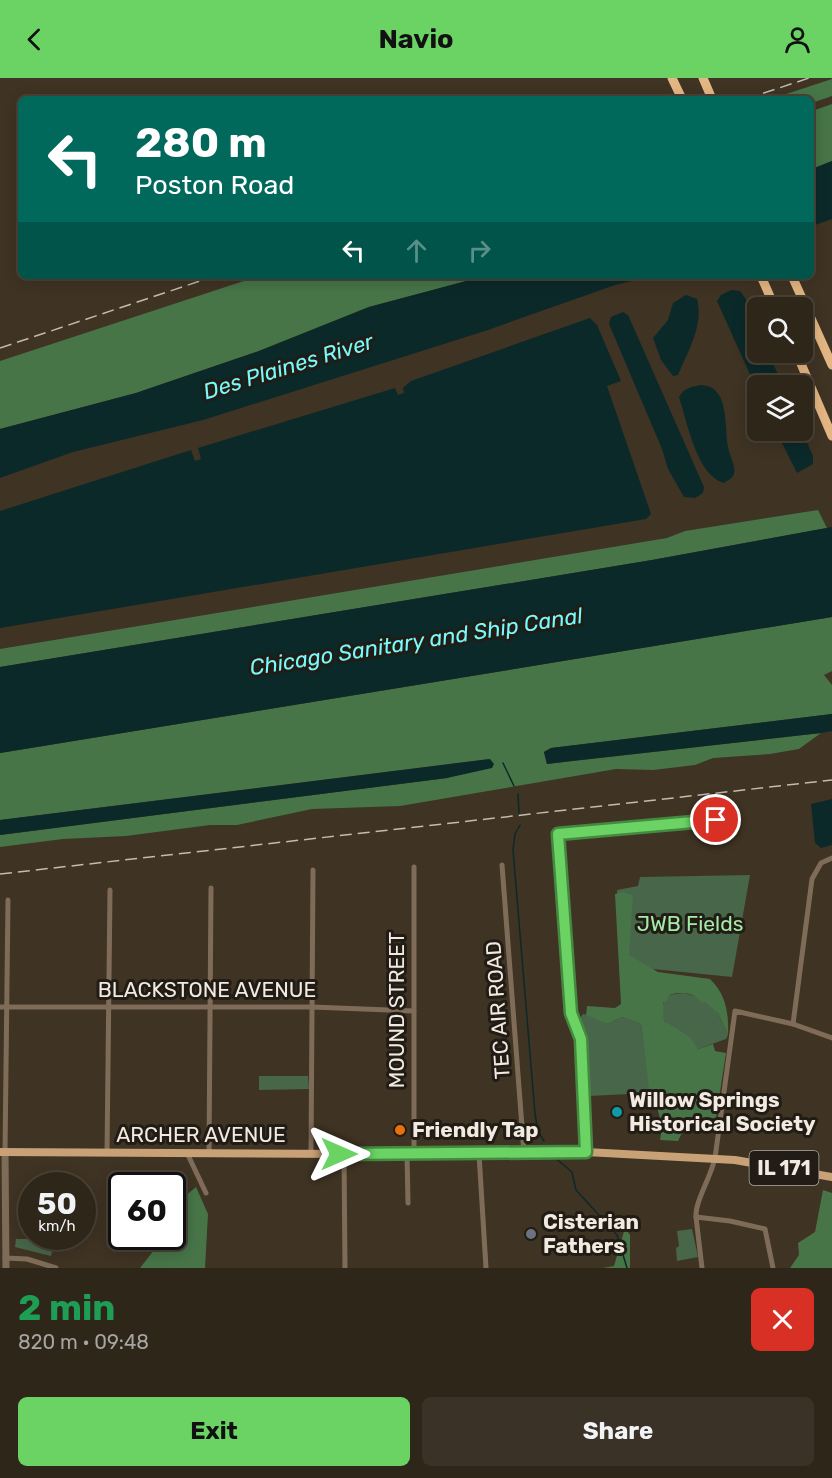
<!DOCTYPE html>
<html lang="en">
<head>
<meta charset="utf-8">
<style>
	:root { --surface:#2f261a; --page:#3b3227; --text:#f1f3f6; --muted:#a7a5a2; --line:#4a4339; --accent:#6ad363 }
	body { margin:0; font-family:Rubik,sans-serif; background:var(--page); color:var(--text); height:100vh; display:flex; flex-direction:column; font-size:22px; white-space:nowrap }
	* { box-sizing:border-box; margin:0 }
	p { font-size:20px; color:var(--muted) }
	.icon { flex:none; width:33px; height:33px; fill:none; stroke:currentColor; stroke-width:2; stroke-linecap:round; stroke-linejoin:round }
	.map { position:relative; height:1190px; overflow:hidden }
	.panel { display:flex; flex-direction:column; background:var(--surface); flex:1 }
	.panel>* { flex:none }
	.top-card { position:absolute; left:18px; top:18px; width:796px; height:183px; border-radius:9px; box-shadow:0 3px 15px #0003,0 0 0 2px var(--line); background:#00695c; color:#fff; overflow:hidden }
	.controls { position:absolute; left:747px; top:219px; display:grid; gap:12px }
	.controls a { display:grid; place-items:center; width:66px; height:66px; border-radius:9px; background:var(--surface); box-shadow:0 3px 15px #0003,0 0 0 2px var(--line); font-size:30px }
	.speed { position:absolute; left:18px; top:1094px; display:flex; gap:12px; font-size:30px; font-weight:700; text-align:center }
	.speed>* { display:grid; place-content:center; width:78px; height:78px; border-radius:50%; background:var(--surface); box-shadow:0 3px 15px #0003,0 0 0 2px var(--line); line-height:1 }
	.speed small { font-size:15px; font-weight:400 }
	.speed .limit { border:3px solid #111; border-radius:9px; background:#fff; color:#111 }
	.pin { position:absolute; display:grid; place-items:center; width:51px; height:51px; color:#fff; margin:-26px; border:3px solid #fff; border-radius:50%; box-shadow:0 2px 6px #0007 }
	.me { position:absolute; width:66px; margin:-33px; rotate:90deg; stroke-linejoin:round; filter:drop-shadow(0 0 4px #0008) }
	.turn { display:flex; align-items:center; gap:21px; height:126px; padding:0 18px; font-size:27px }
	.turn .icon { width:78px; height:78px; stroke-width:2.5 }
	.turn b { display:block; font-size:42px; line-height:51px }
	.lanes { display:flex; align-items:center; height:57px; padding:0 18px; background:#0003; justify-content:center; gap:30px; direction:ltr }
	.lanes .off { opacity:.35 }
	.round { display:grid; place-items:center; flex:none; width:63px; height:63px; border-radius:9px; background:var(--page) }
	.overview { display:flex; align-items:center; justify-content:space-between; height:102px; padding:0 18px }
	h1 { font-size:36px; font-weight:700; line-height:45px; color:#1e9e55 }
	.cta { display:flex; gap:12px; margin-top:auto; padding:12px 18px }
	.cta a { flex:1; height:69px; border-radius:9px; background:var(--accent); color:#111; font-size:24px; font-weight:700; line-height:69px; text-align:center }
	.cta a+a { background:var(--page); color:var(--text) }
	header { display:flex; justify-content:space-between; align-items:center; height:78px; padding:0 18px; background:var(--accent); color:#111; font-size:27px; font-weight:700 }
	.map>svg:first-child { display:block }
</style>
</head>
<body>
<header><svg class="icon" aria-label="back" viewBox="0 0 24 24"><path d="M15 5l-7 7 7 7"/></svg>Navio<svg class="icon" aria-label="person" viewBox="0 0 24 24"><circle cx="12" cy="8" r="4"/><path d="M4 21q1-7 8-7t8 7"/></svg></header>
<div class="map">
<svg width="832" height="1190" viewBox="0 0 832 1190">
	<rect width="100%" height="100%" fill="#3f3323"/>
	<g fill="#486649">
		<path d="M750,797L732,899L623,888L617,812L638,808L640,799Z"/>
		<path d="M684,915L699,919L717,933L728,957L726,961L698,971L664,943L662,928L668,917Z"/>
		<path d="M583,936L597,939L608,946L622,939L641,946L650,1015L589,1018L583,949L579,942Z"/>
		<path d="M259,998H308L309,1011L259,1012Z"/>
		<path d="M692,1151L698,1179L677,1183L676,1170L679,1168L677,1153Z"/>
		<path d="M16,1161H41L52,1173L51,1178L15,1169Z"/>
	</g>
	<g fill="#477548">
		<path d="M832,1V18L812,25V21H771Z"/>
		<path d="M832,26V83L812,91V33Z"/>
		<path d="M259,198H485L369,229L259,273L136,315L0,351V283Z"/>
		<path d="M818,432L827,450L652,482L0,589V571L667,460L685,453Z"/>
		<path d="M832,539V593L824,597L832,607V636L551,670L544,674L547,686L821,655L799,671L770,676L713,680L695,687L653,692L616,691L400,728L312,731L237,747H210L126,758L63,761L0,769V757L447,700L490,681L0,742V675Z"/>
		<path d="M622,814L633,817L629,877L658,894L710,901C726,916 729,936 728,957L718,935L705,924L701,925C696,913 678,914 669,917L667,923L663,925L664,943L690,959L698,971L713,966L715,973L726,975L716,1040C692,1040 689,1040 678,1063L660,1062L662,1049L655,1020H650L641,946L622,939L608,946L586,937L587,928L615,930L621,926L615,816Z"/>
		<path d="M196,1109L208,1136L205,1190H140L165,1158H172L173,1128Z"/>
		<path d="M823,1112L832,1115V1190H790L799,1177L798,1165L815,1154Z"/>
		<path d="M625,1150L630,1157V1190H603L614,1188Z"/>
	</g>
	<g fill="#0c2929">
		<path d="M832,83V141L812,148V91Z"/>
		<path d="M485,198H652L615,207L485,253L203,342L73,374L0,400V351L136,315L259,273L369,229Z"/>
		<path d="M731,212L740,213C755,231 758,252 758,274L768,275L783,307L758,308L757,312L717,223L721,217Z"/>
		<path d="M686,217L697,221C704,247 688,273 678,297L673,298L661,282L653,260L668,242L673,225Z"/>
		<path d="M623,234L628,237L704,409L703,415L695,420L684,419L668,391L662,371L609,246L611,239Z"/>
		<path d="M590,240L597,247L621,303L607,308L651,436L646,441L0,550V433L191,372L195,383L201,381L198,370L395,310L398,317L404,315L403,310L411,303Z"/>
		<path d="M701,307C730,308 724,348 728,369C729,377 736,387 734,396C732,401 728,402 724,405C697,398 687,344 679,319C684,310 691,309 701,307Z"/>
		<path d="M776,353H802L813,378V386L797,395Z"/>
		<path d="M832,449V539L0,675V589L652,482Z"/>
		<path d="M832,636V653L821,655L571,683L547,686L544,674L551,670Z"/>
		<path d="M490,681L494,686L492,690L447,700L0,757V742Z"/>
		<path d="M832,721V767L821,770L815,765L811,726Z"/>
	</g>
	<g fill="none" stroke-linecap="round" stroke-linejoin="round">
		<g stroke="#0c2929" stroke-width="1.5">
			<path d="M503,685L514,708"/>
			<path d="M518,716L519,735"/>
			<path d="M520,747L515,756L513,772L535,1036L538,1053L544,1063"/>
			<path d="M554,1079L572,1094L576,1112L617,1157L627,1190"/>
		</g>
		<g stroke="#7f6c58" stroke-width="5">
			<path d="M502,787L524,1075"/>
			<path d="M414,789V1076"/>
			<path d="M0,929H312L414,933"/>
			<path d="M793,946L812,801L821,785L832,780"/>
			<path d="M5,1074L8,822"/>
			<path d="M586,1074L581,961L571,935L558,756L716,742"/>
			<path d="M107,1075L110,812"/>
			<path d="M187,1075L206,1115"/>
			<path d="M209,1075L211,810"/>
			<path d="M311,1076L313,792"/>
			<path d="M344,1076L345,1190"/>
			<path d="M407,1076L408,1125"/>
			<path d="M479,1076L486,1190"/>
			<path d="M696,1139C695,1123 711,1099 715,1080L735,933L793,946L832,960"/>
			<path d="M5,1180L27,1181L56,1190"/>
			<path d="M702,1190L696,1139L730,1143L765,1151L773,1190"/>
		</g>
		<path stroke="#7f6c58" stroke-width="7" d="M5,1074L6,1190"/>
		<path stroke="#c8a177" stroke-width="8" d="M0,1074L344,1076L586,1074L735,1082L832,1099"/>
		<g stroke="#e4b683" stroke-width="9">
			<path d="M672,0L682,21"/>
			<path d="M703,0L712,21"/>
			<path d="M761,198L775,230"/>
			<path d="M792,198L832,287"/>
			<path d="M796,274L832,358"/>
		</g>
		<g stroke="#c4bbaf" stroke-width="1.5" stroke-dasharray="12 6" stroke-linecap="butt">
			<path d="M746,21L809,0"/>
			<path d="M0,270L215,198"/>
			<path d="M0,796L832,702"/>
		</g>
	</g>
	<g fill="none" stroke-linecap="round" stroke-linejoin="round">
		<defs>
			<path id="route" d="M339,1076L586,1074L581,961L571,935L558,756L716,742"/>
		</defs>
		<use href="#route" stroke="#458940" stroke-width="15"/>
		<use href="#route" stroke="#6ad363" stroke-width="10"/>
	</g>
	<circle fill="#0f9aa8" stroke="#211c15" stroke-width="2" cx="617" cy="1034" r="6"/>
	<circle fill="#e8710a" stroke="#211c15" stroke-width="2" cx="400" cy="1052" r="6"/>
	<circle fill="#6b7280" stroke="#211c15" stroke-width="2" cx="531" cy="1156" r="6"/>
	<g text-anchor="middle" stroke-width="6" stroke-linejoin="round" paint-order="stroke">
		<rect fill="#211c15" stroke="#b3aca3" stroke-width="1.5" x="749.5" y="1073" width="69" height="34" rx="4.5"/>
		<g font-size="20" font-weight="bold" fill="#f2eae0">
			<text x="784" y="1097">IL 171</text>
		</g>
		<g font-size="21" fill="#a5eaa7" stroke="#211c15">
			<text x="690" y="853">JWB Fields</text>
		</g>
		<g font-size="21" fill="#f2eae0" stroke="#211c15">
			<text x="207" y="919">BLACKSTONE AVENUE</text>
			<text transform="translate(397 932) rotate(-90)" y="7">MOUND STREET</text>
			<text transform="translate(498 932) rotate(-94)" y="7">TEC AIR ROAD</text>
			<text x="201" y="1064">ARCHER AVENUE</text>
		</g>
		<g font-size="21" font-weight="bold" fill="#f2eae0" stroke="#211c15" text-anchor="start">
			<text x="629" y="1029">Willow Springs<tspan x="629" dy="24">Historical Society</tspan></text>
			<text x="412" y="1059">Friendly Tap</text>
			<text x="543" y="1151">Cisterian<tspan x="543" dy="24">Fathers</tspan></text>
		</g>
		<g font-size="22" font-style="italic" fill="#78fafb" stroke="#211c15">
			<text transform="translate(288 288) rotate(-17)" y="8">Des Plaines River</text>
			<text transform="translate(416 563) rotate(-9)" y="8">Chicago Sanitary and Ship Canal</text>
		</g>
	</g>
</svg>
<div class="controls">
<a><svg class="icon" aria-label="search" viewBox="0 0 24 24"><circle cx="10" cy="10" r="6"/><path d="M15 15l6 6"/></svg></a>
<a><svg class="icon" aria-label="layers" viewBox="0 0 24 24"><path d="M12 4l9 5-9 5-9-5zM3 14l9 5 9-5"/></svg></a>
</div>
<div class="speed"><div>50<small>km/h</small></div><div class="limit">60</div></div>
<div class="pin" style="left:716px;top:742px;background:#d93025"><svg class="icon" aria-label="arrive" viewBox="0 0 24 24"><path d="M6 21V4h12l-3 4 3 4H6"/></svg></div>
<svg class="me" style="left:339px;top:1076px" viewBox="-20 -20 40 40"><path d="M0-17L14 15 0 8-14 15z" fill="#6ad363" stroke="#fff" stroke-width="4"/></svg>
<div class="top-card">
<div class="turn"><svg class="icon" aria-label="left" viewBox="0 0 24 24"><path d="M17 20v-9H6M10 6l-5 5 5 5"/></svg><div><b>280 m</b>Poston Road</div></div>
<div class="lanes"><svg class="icon" aria-label="left" viewBox="0 0 24 24"><path d="M17 20v-9H6M10 6l-5 5 5 5"/></svg><svg class="icon off" aria-label="ahead" viewBox="0 0 24 24"><path d="M12 20V5M6 11l6-6 6 6"/></svg><svg class="icon off" aria-label="right" viewBox="0 0 24 24"><path d="M7 20v-9h11M14 6l5 5-5 5"/></svg></div>
</div>
</div>
<section class="panel">
<div class="overview"><div><h1>2 min</h1><p>820 m · 09:48</p></div><a class="round" style="background:#d93025;color:#fff"><svg class="icon" aria-label="close" viewBox="0 0 24 24"><path d="M6 6l12 12M18 6L6 18"/></svg></a></div>
<div class="cta"><a>Exit</a><a>Share</a></div>
</section>
</body>
</html>
